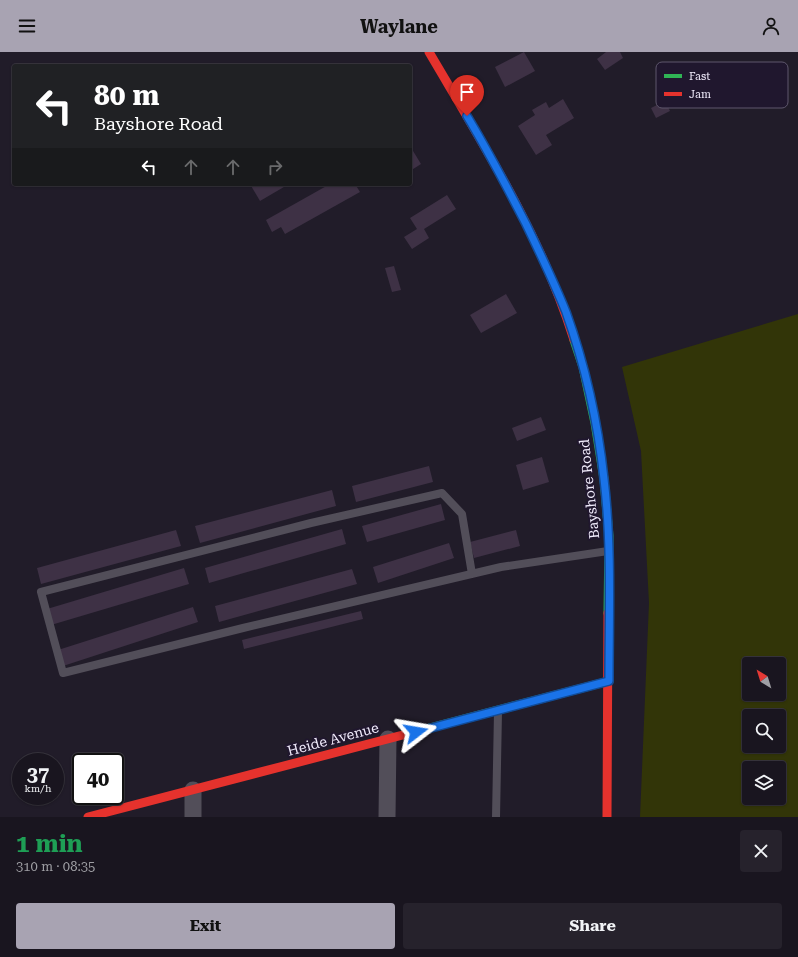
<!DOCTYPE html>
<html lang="en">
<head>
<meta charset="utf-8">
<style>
	:root { --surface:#19151f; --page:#26222c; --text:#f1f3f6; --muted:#9f9fa4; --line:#37343d; --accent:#a8a3b2 }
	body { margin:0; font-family:"Roboto Serif",serif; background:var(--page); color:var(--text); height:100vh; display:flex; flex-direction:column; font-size:15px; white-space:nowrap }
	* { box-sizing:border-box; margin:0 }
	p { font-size:13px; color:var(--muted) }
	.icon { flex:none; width:22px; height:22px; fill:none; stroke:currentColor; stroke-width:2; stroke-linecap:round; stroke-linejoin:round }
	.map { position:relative; height:765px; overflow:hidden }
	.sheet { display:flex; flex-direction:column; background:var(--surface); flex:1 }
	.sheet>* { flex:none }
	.top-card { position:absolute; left:12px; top:12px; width:400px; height:122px; border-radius:4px; box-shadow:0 1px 3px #0004,0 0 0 1px var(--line); background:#202124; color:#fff; overflow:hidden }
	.needle { width:26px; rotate:322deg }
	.controls { position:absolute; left:742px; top:605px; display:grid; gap:8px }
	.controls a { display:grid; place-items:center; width:44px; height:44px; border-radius:4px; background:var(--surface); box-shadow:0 1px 3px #0004,0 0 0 1px var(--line); font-size:20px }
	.speed { position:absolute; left:12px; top:701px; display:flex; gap:8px; font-size:20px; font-weight:700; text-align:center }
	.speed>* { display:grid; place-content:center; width:52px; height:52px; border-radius:50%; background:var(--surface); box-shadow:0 1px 3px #0004,0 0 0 1px var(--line); line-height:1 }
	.speed small { font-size:10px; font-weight:400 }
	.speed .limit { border:2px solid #111; border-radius:6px; background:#fff; color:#111 }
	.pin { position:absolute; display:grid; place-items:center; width:34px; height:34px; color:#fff; margin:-41px -17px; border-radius:50% 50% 50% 0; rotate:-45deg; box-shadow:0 0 4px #0007 }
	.pin .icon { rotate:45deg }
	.me { position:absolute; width:44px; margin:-22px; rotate:76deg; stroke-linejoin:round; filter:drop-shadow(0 0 3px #0008) }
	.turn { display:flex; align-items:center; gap:14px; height:84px; padding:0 16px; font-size:18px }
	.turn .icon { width:52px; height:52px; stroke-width:2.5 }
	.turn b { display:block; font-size:28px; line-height:34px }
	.lanes { display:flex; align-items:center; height:38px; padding:0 16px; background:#0003; justify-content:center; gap:20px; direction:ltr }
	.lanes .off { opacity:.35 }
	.round { display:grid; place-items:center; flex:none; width:42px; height:42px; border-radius:4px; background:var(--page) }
	.overview { display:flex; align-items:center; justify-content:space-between; height:68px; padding:0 16px }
	h1 { font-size:24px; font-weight:700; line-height:30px; color:#1e9e55 }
	.action { display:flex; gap:8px; margin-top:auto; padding:8px 16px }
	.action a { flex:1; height:46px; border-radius:4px; background:var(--accent); color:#111; font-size:16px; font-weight:700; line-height:46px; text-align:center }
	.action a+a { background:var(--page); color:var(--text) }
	header { display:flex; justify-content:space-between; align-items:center; height:52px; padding:0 16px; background:var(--accent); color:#111; font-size:18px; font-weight:700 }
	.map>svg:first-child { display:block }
</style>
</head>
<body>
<header><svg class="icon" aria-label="menu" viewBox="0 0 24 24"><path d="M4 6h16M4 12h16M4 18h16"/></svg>Waylane<svg class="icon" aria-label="person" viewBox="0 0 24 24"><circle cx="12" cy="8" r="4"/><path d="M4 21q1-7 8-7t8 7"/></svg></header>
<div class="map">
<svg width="798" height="765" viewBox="0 0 798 765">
	<rect width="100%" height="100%" fill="#211c29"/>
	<path fill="#323508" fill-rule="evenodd" d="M798,262V765H640L649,551L641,399L622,315ZM749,612H779V642H749ZM749,664H779V694H749ZM749,716H779V746H749Z"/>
	<g fill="#3e3145">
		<path d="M524,0L535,19L505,35L495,15Z"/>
		<path d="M606,0H620L623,6L605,18L597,7Z"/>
		<path d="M563,47L574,66L546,83L552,93L536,103L518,74L535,63L532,58L546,50L549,56Z"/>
		<path d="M665,49L670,59L656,66L651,56Z"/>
		<path d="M410,94L421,112L410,119Z"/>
		<path d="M250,132H289L260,149Z"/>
		<path d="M330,132H355L360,140L285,182L281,175L272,180L266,168Z"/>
		<path d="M447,143L456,157L424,177L429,186L412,197L404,185L417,177L410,166Z"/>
		<path d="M394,214L401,238L392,240L385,216Z"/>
		<path d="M506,242L517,261L481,281L470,263Z"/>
		<path d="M541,365L546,378L517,389L512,376Z"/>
		<path d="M542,405L549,430L523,438L516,413Z"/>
		<path d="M429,414L433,430L356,450L352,434Z"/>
		<path d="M332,438L336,454L200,491L195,474Z"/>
		<path d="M441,452L445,468L367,490L362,474Z"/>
		<path d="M342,477L346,492L209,531L205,516Z"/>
		<path d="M176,478L181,494L41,532L37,516Z"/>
		<path d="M516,478L520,494L474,506L470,490Z"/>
		<path d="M449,491L454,506L378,531L373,515Z"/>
		<path d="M184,516L189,532L51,573L47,557Z"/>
		<path d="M352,517L357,532L219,570L215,554Z"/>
		<path d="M193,555L198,570L63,614L58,598Z"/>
		<path d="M361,559L363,567L244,597L242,588Z"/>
	</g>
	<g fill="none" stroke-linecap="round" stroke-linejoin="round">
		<g stroke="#524e59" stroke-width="8">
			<path d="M472,522L462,462L442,441L311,471L41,540L63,621L243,576L501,515L608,499"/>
			<path d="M496,765L498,660"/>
		</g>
		<g stroke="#524e59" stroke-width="17">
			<path d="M193,765V738"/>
			<path d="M387,765L388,687"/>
		</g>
		<g stroke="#30b455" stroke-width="9">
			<path d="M574,288L583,315L595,371L604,427L609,484L608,561"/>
			<path d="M422,678L609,629"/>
		</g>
		<g stroke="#e5322d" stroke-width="9">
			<path d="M429,0C483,92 542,185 574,288"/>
			<path d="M88,765L422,678"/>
			<path d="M607,765L608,561"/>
		</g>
	</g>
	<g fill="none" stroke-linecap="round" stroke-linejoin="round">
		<defs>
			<path id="route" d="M416,680L609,629C609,562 612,494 604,427C598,371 585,313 566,260C554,230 540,201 526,172C507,135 488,99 467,64"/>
		</defs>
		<use href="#route" stroke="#114b97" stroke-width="10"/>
		<use href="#route" stroke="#1a73e8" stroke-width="7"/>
	</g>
	<g text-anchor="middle" stroke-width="4" stroke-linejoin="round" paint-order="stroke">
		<g font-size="14" fill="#f0ebfb" stroke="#20172e">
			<text transform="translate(589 437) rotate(-96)" y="5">Bayshore Road</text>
			<text transform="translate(333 687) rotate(-15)" y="5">Heide Avenue</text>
		</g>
	</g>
	<rect x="656" y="10" width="132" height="46" rx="6" fill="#20172e" stroke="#5e576c" stroke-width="1"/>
	<rect x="664" y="22" width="18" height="4" fill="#30b455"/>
	<rect x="664" y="40" width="18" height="4" fill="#e5322d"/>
	<g font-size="11" fill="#f0ebfb">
		<text x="689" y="28">Fast</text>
		<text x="689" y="46">Jam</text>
	</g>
</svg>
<div class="controls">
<a><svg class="needle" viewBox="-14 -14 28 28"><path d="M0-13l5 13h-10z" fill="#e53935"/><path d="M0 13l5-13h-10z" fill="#9f9fa4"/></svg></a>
<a><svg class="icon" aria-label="search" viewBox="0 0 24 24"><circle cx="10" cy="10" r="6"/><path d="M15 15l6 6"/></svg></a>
<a><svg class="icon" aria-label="layers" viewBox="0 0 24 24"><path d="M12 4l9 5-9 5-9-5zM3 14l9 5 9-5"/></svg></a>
</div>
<div class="speed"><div>37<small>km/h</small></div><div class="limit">40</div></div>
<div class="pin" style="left:467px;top:64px;background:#d93025"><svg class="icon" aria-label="arrive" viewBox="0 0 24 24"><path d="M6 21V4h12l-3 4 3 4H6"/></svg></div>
<svg class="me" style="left:416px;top:680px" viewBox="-20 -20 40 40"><path d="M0-17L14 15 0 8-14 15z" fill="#1a73e8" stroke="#fff" stroke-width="4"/></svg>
<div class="top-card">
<div class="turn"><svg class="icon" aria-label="left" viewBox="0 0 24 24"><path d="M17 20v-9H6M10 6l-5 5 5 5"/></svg><div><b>80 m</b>Bayshore Road</div></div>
<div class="lanes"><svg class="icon" aria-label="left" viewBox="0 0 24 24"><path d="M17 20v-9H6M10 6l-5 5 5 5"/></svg><svg class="icon off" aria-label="ahead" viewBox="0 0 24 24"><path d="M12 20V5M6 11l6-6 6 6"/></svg><svg class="icon off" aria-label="ahead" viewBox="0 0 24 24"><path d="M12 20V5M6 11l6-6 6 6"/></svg><svg class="icon off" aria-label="right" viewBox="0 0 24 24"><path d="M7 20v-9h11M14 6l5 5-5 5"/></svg></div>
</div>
</div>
<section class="sheet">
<div class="overview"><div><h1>1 min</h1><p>310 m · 08:35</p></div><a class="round"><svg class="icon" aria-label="close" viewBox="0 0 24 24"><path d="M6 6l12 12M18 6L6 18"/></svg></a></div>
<div class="action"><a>Exit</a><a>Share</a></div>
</section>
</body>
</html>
